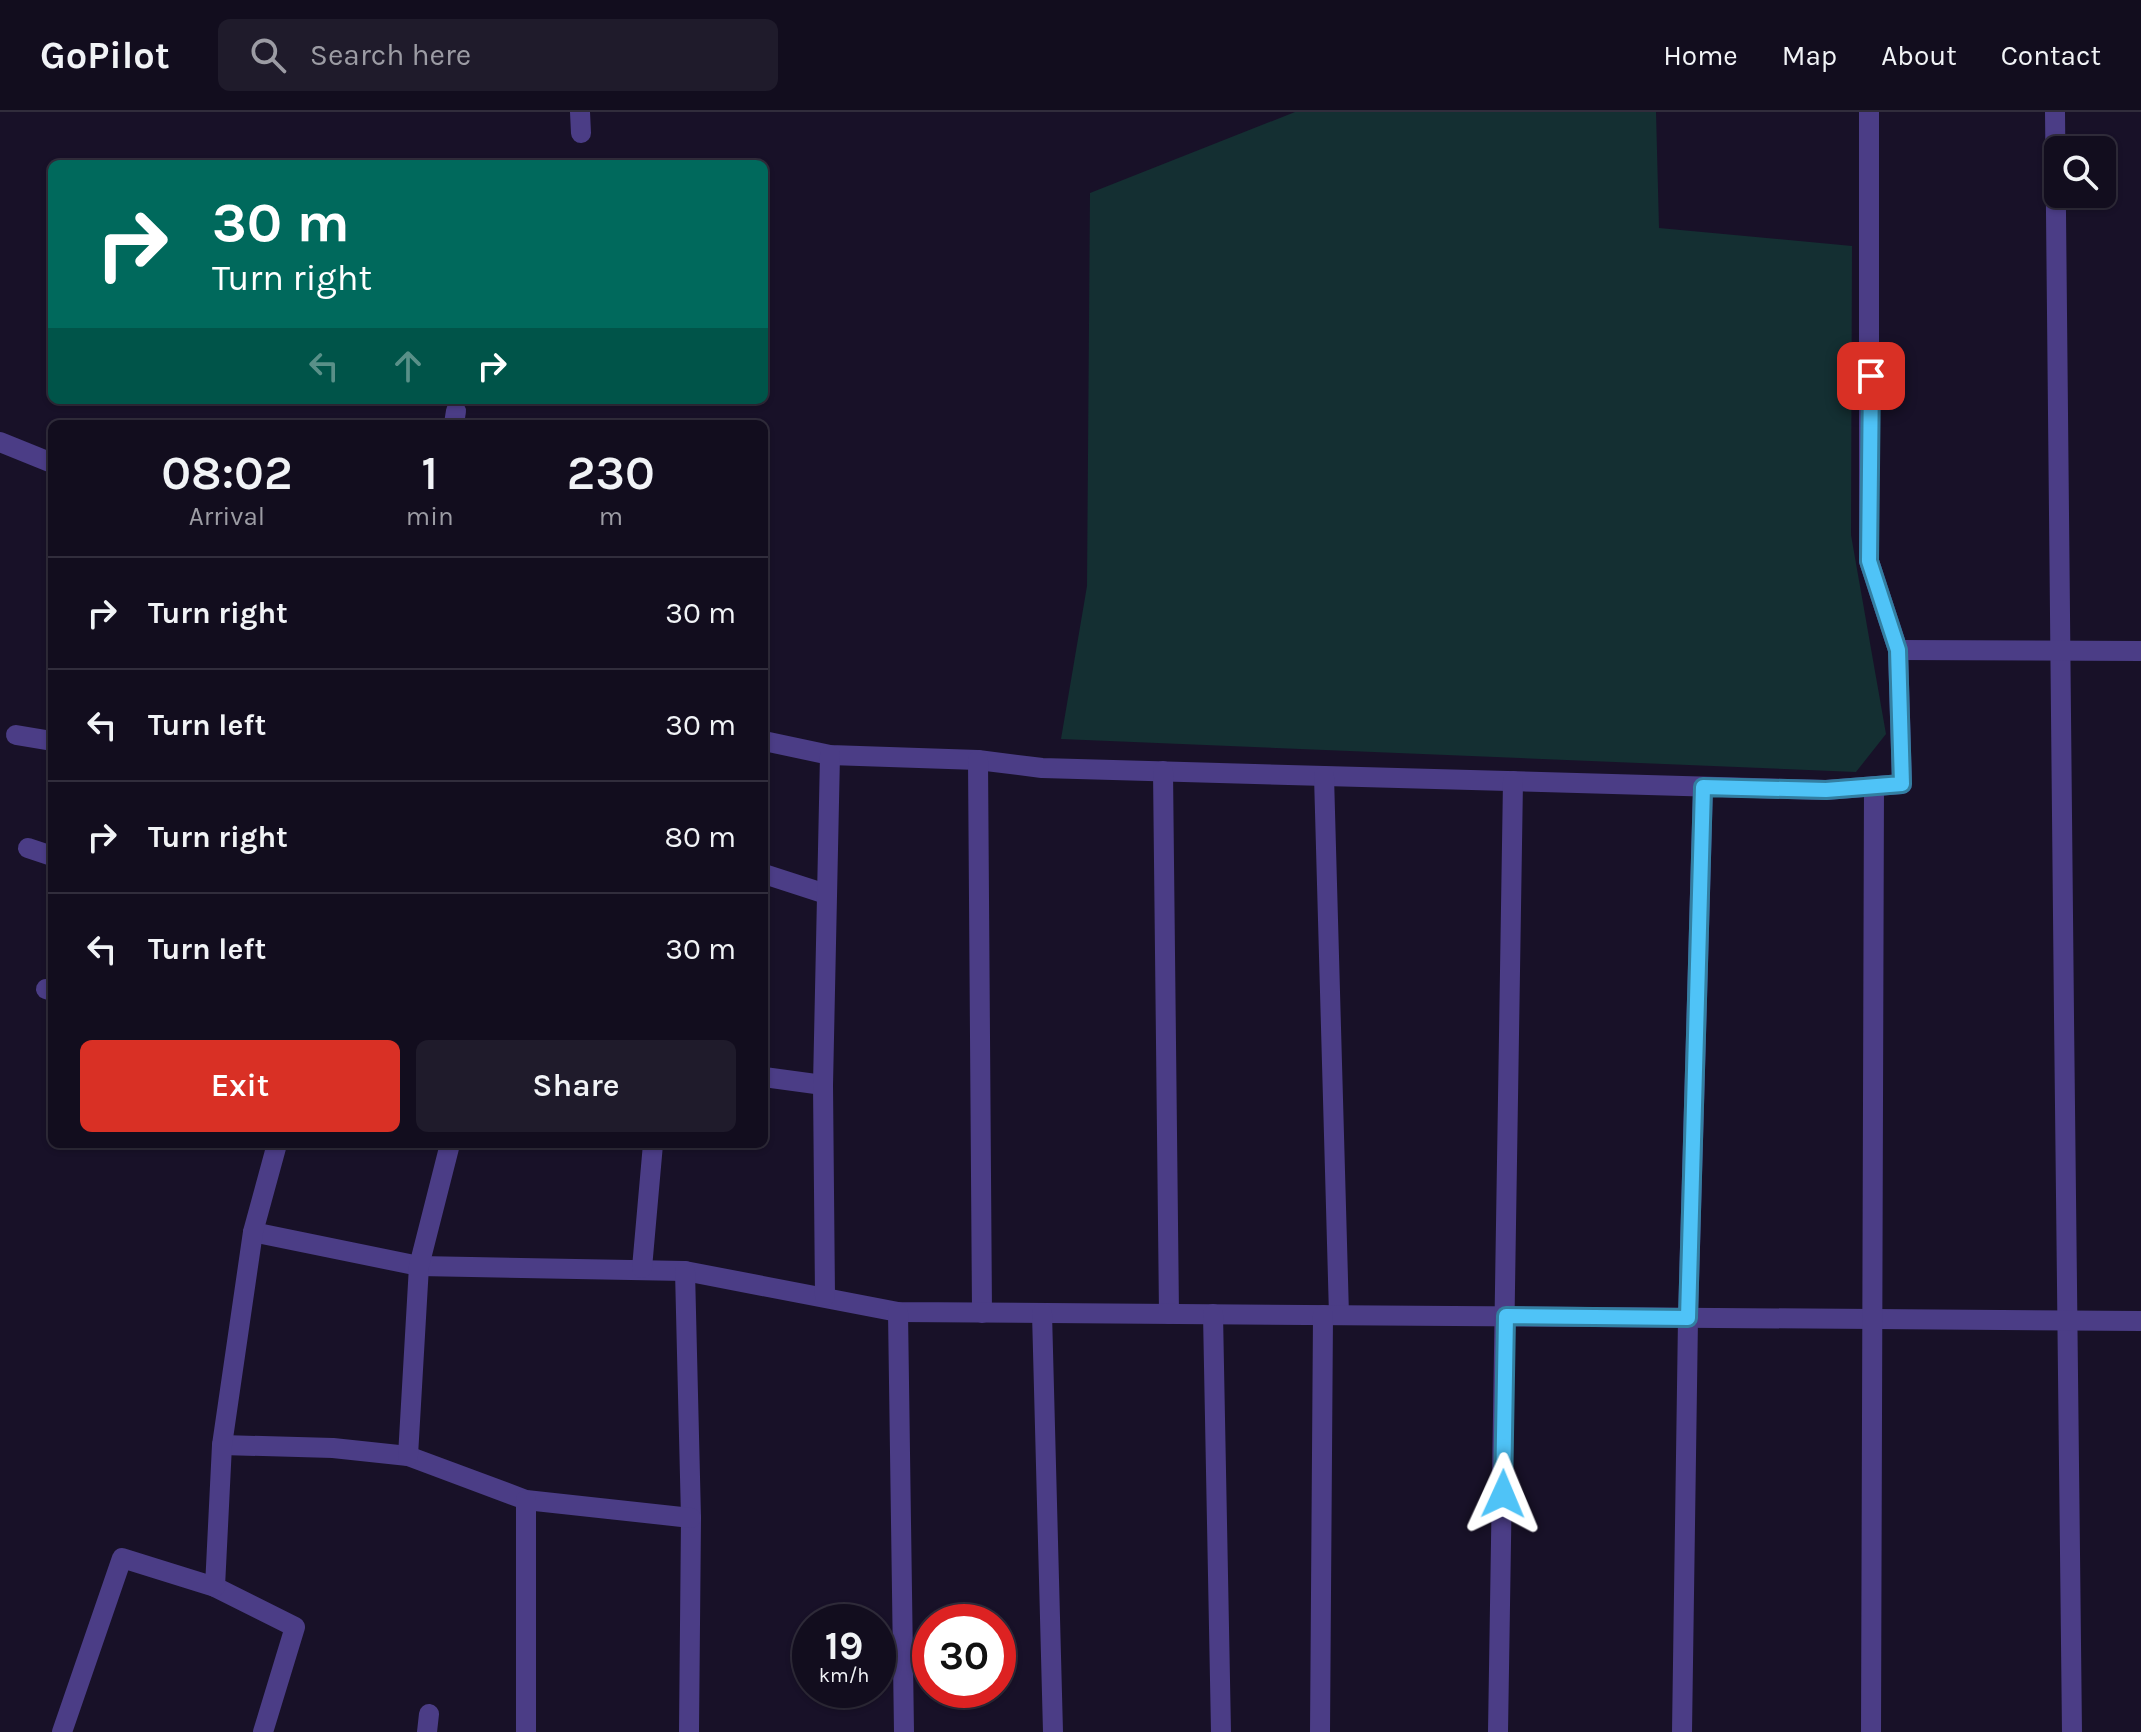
<!DOCTYPE html>
<html lang="en">
<head>
<meta charset="utf-8">
<style>
	:root { --surface:#120d1e; --page:#1f1b2b; --text:#f1f3f6; --muted:#9c9ca4; --line:#312d3c; --accent:#d93025 }
	body { margin:0; font-family:Karla,sans-serif; background:var(--page); color:var(--text); height:100vh; display:flex; flex-direction:column; font-size:30px; white-space:nowrap }
	* { box-sizing:border-box; margin:0 }
	p { font-size:26px; color:var(--muted) }
	.icon { flex:none; width:44px; height:44px; fill:none; stroke:currentColor; stroke-width:2; stroke-linecap:round; stroke-linejoin:round }
	.map { position:relative; flex:1; overflow:hidden }
	.drawer { position:absolute; left:48px; top:308px; width:720px; height:728px; display:flex; flex-direction:column; background:var(--surface); border-radius:12px; box-shadow:0 2px 6px #0004,0 0 0 2px var(--line) }
	.drawer>* { flex:none }
	.top-card { position:absolute; left:48px; top:48px; width:720px; height:244px; border-radius:12px; box-shadow:0 2px 6px #0004,0 0 0 2px var(--line); background:#00695c; color:#fff; overflow:hidden }
	.tools { position:absolute; left:2044px; top:24px; display:grid; gap:16px }
	.tools a { display:grid; place-items:center; width:72px; height:72px; border-radius:12px; background:var(--surface); box-shadow:0 2px 6px #0004,0 0 0 2px var(--line); font-size:40px }
	.speed { position:absolute; left:792px; top:1492px; display:flex; gap:16px; font-size:40px; font-weight:700; text-align:center }
	.speed>* { display:grid; place-content:center; width:104px; height:104px; border-radius:50%; background:var(--surface); box-shadow:0 2px 6px #0004,0 0 0 2px var(--line); line-height:1 }
	.speed small { font-size:20px; font-weight:400 }
	.speed .limit { border:12px solid #d22; background:#fff; color:#111 }
	.pin { position:absolute; display:grid; place-items:center; width:68px; height:68px; color:#fff; margin:-34px; border-radius:16px; box-shadow:0 4px 12px #0006 }
	.me { position:absolute; width:88px; margin:-44px; rotate:1deg; stroke-linejoin:round; filter:drop-shadow(0 0 6px #0008) }
	.turn { display:flex; align-items:center; gap:28px; height:168px; padding:0 32px; font-size:36px }
	.turn .icon { width:104px; height:104px; stroke-width:2.5 }
	.turn b { display:block; font-size:56px; line-height:68px }
	.lanes { display:flex; align-items:center; height:76px; padding:0 32px; background:#0003; justify-content:center; gap:40px; direction:ltr }
	.lanes .off { opacity:.35 }
	.eta { display:flex; justify-content:space-evenly; align-items:center; height:136px; text-align:center }
	.eta b { font-size:48px; font-weight:600; line-height:56px }
	.primary-button { display:flex; gap:16px; margin-top:auto; padding:16px 32px }
	.primary-button a { flex:1; height:92px; border-radius:12px; background:var(--accent); color:#fff; font-size:32px; font-weight:600; line-height:92px; text-align:center }
	.primary-button a+a { background:var(--page); color:var(--text) }
	ul { padding:0; list-style:none }
	li { display:flex; align-items:center; gap:24px; height:112px; padding:0 32px; border-top:2px solid var(--line) }
	li div { flex:1 }
	li b { display:block; font-size:30px }
	li em { font-style:normal }
	header { display:flex; align-items:center; gap:48px; box-sizing:border-box; height:112px; padding:0 40px; background:var(--surface); border-bottom:2px solid var(--line) }
	header strong { font-size:38px }
	nav { display:flex; gap:44px; margin-inline-start:auto; font-size:28px }
	.search { width:560px; height:72px; background:var(--page); display:flex; align-items:center; gap:20px; box-sizing:border-box; padding:0 28px; border-radius:12px; color:var(--muted); font-size:30px }
	.map>svg:first-child { display:block }
</style>
</head>
<body>
<header>
<strong>GoPilot</strong>
<div class="search"><svg class="icon" aria-label="search" viewBox="0 0 24 24"><circle cx="10" cy="10" r="6"/><path d="M15 15l6 6"/></svg>Search here</div>
<nav><a>Home</a><a>Map</a><a>About</a><a>Contact</a></nav>
</header>
<div class="map">
<svg width="2141" height="1620" viewBox="0 0 2141 1620">
	<rect width="100%" height="100%" fill="#181128"/>
	<path fill="#142f32" d="M1295,0H1656L1659,116L1852,134L1851,423L1886,622L1856,660L1061,627L1087,474L1090,81Z"/>
	<g fill="none" stroke-linecap="round" stroke-linejoin="round">
		<g stroke="#4b3d86" stroke-width="20">
			<path d="M580,0L581,21"/>
			<path d="M2055,0C2057,540 2068,1080 2072,1620"/>
			<path d="M454,312L456,299"/>
			<path d="M0,330L52,351"/>
			<path d="M1898,538L2141,539"/>
			<path d="M16,623L52,629"/>
			<path d="M764,629L830,643L978,648L1042,656L1826,678L1902,672L1898,538L1869,449V0"/>
			<path d="M978,648L982,1201"/>
			<path d="M1163,659L1169,1202"/>
			<path d="M1324,664L1339,1203"/>
			<path d="M28,736L52,744"/>
			<path d="M764,762L826,782"/>
			<path d="M46,877L52,879"/>
			<path d="M764,965L823,973"/>
			<path d="M253,1120L419,1154L685,1159L898,1200L2141,1209"/>
			<path d="M642,1156L653,1032"/>
			<path d="M685,1159L691,1406L689,1620"/>
			<path d="M825,1184L823,973L830,643"/>
			<path d="M898,1200L904,1620"/>
			<path d="M1042,1201L1053,1620"/>
			<path d="M1213,1202L1221,1620"/>
			<path d="M222,1333L333,1336L408,1344L526,1388L691,1406"/>
			<path d="M408,1344L419,1154L450,1032"/>
			<path d="M215,1475L295,1515L263,1620"/>
			<path d="M62,1620L122,1446L215,1475L222,1333L253,1120L277,1032"/>
			<path d="M427,1620L429,1602"/>
			<path d="M526,1620V1388"/>
			<path d="M1320,1620L1323,1203"/>
			<path d="M1498,1620L1513,669"/>
			<path d="M1682,1620L1688,1206L1703,675"/>
			<path d="M1871,1620L1874,674"/>
		</g>
	</g>
	<g fill="none" stroke-linecap="round" stroke-linejoin="round">
		<defs>
			<path id="route" d="M1503,1382L1506,1204L1688,1206L1703,675L1826,678L1902,672L1898,538L1869,449L1871,264"/>
		</defs>
		<use href="#route" stroke="#337fa1" stroke-width="20"/>
		<use href="#route" stroke="#4fc3f7" stroke-width="14"/>
	</g>
</svg>
<div class="tools">
<a><svg class="icon" aria-label="search" viewBox="0 0 24 24"><circle cx="10" cy="10" r="6"/><path d="M15 15l6 6"/></svg></a>
</div>
<div class="speed"><div>19<small>km/h</small></div><div class="limit">30</div></div>
<div class="pin" style="left:1871px;top:264px;background:#d93025"><svg class="icon" aria-label="arrive" viewBox="0 0 24 24"><path d="M6 21V4h12l-3 4 3 4H6"/></svg></div>
<svg class="me" style="left:1503px;top:1382px" viewBox="-20 -20 40 40"><path d="M0-17L14 15 0 8-14 15z" fill="#4fc3f7" stroke="#fff" stroke-width="4"/></svg>
<div class="top-card">
<div class="turn"><svg class="icon" aria-label="right" viewBox="0 0 24 24"><path d="M7 20v-9h11M14 6l5 5-5 5"/></svg><div><b>30 m</b>Turn right</div></div>
<div class="lanes"><svg class="icon off" aria-label="left" viewBox="0 0 24 24"><path d="M17 20v-9H6M10 6l-5 5 5 5"/></svg><svg class="icon off" aria-label="ahead" viewBox="0 0 24 24"><path d="M12 20V5M6 11l6-6 6 6"/></svg><svg class="icon" aria-label="right" viewBox="0 0 24 24"><path d="M7 20v-9h11M14 6l5 5-5 5"/></svg></div>
</div>
<section class="drawer">
<div class="eta">
<div><b>08:02</b><p>Arrival</p></div>
<div><b>1</b><p>min</p></div>
<div><b>230</b><p>m</p></div>
</div>
<ul>
<li><svg class="icon" aria-label="right" viewBox="0 0 24 24"><path d="M7 20v-9h11M14 6l5 5-5 5"/></svg><div><b>Turn right</b></div><em>30 m</em></li>
<li><svg class="icon" aria-label="left" viewBox="0 0 24 24"><path d="M17 20v-9H6M10 6l-5 5 5 5"/></svg><div><b>Turn left</b></div><em>30 m</em></li>
<li><svg class="icon" aria-label="right" viewBox="0 0 24 24"><path d="M7 20v-9h11M14 6l5 5-5 5"/></svg><div><b>Turn right</b></div><em>80 m</em></li>
<li><svg class="icon" aria-label="left" viewBox="0 0 24 24"><path d="M17 20v-9H6M10 6l-5 5 5 5"/></svg><div><b>Turn left</b></div><em>30 m</em></li>
</ul>
<div class="primary-button"><a>Exit</a><a>Share</a></div>
</section>
</div>
</body>
</html>
